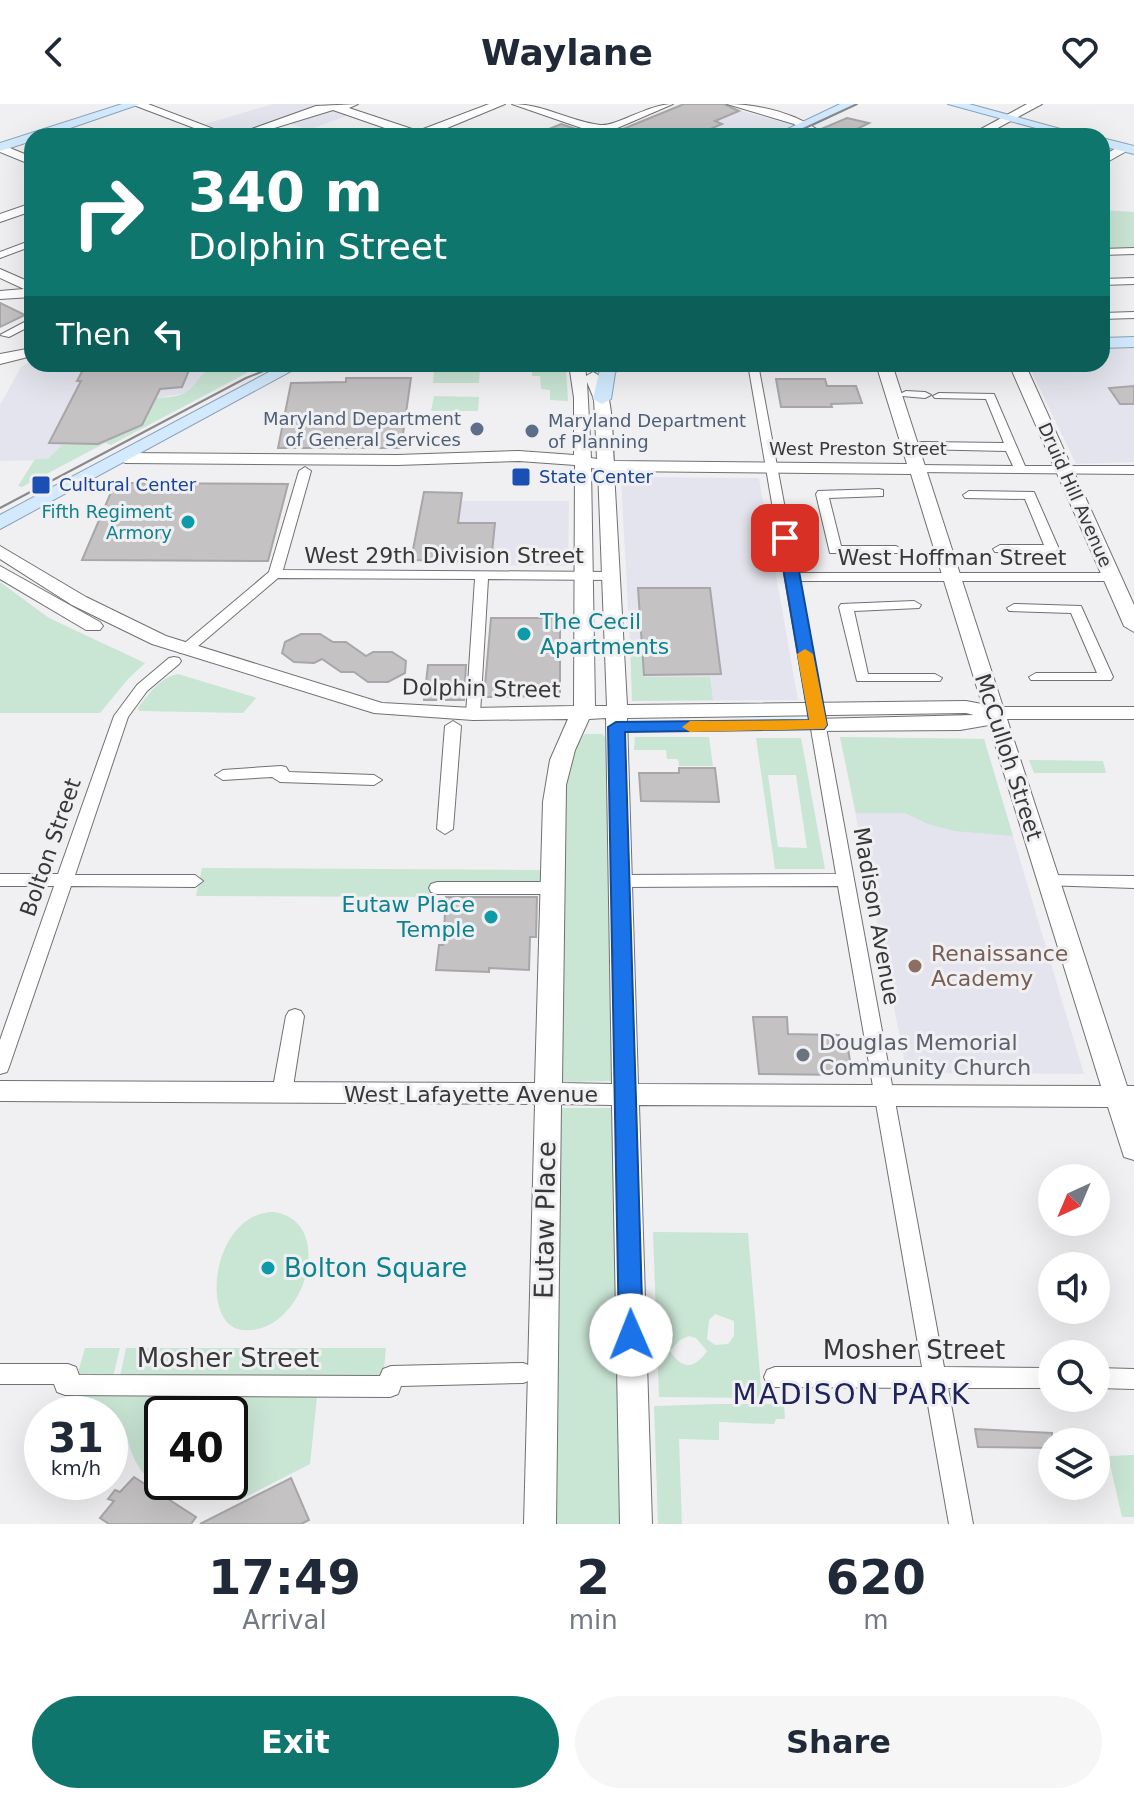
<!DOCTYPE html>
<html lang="en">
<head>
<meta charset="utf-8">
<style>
	:root { --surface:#fff; --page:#f6f6f7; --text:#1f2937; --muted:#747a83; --accent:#0f766e }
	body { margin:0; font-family:"DejaVu Sans",sans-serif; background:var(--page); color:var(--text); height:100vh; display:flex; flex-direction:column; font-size:30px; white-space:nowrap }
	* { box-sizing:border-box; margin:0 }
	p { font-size:26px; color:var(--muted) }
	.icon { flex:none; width:44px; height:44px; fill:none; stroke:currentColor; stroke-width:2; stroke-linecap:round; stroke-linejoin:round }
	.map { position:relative; height:1420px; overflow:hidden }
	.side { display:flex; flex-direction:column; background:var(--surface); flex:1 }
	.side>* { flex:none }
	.guide { position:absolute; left:24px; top:24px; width:1086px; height:244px; border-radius:24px; box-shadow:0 8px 32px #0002; background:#0f766e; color:#fff; overflow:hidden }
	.needle { width:52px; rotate:224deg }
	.fabs { position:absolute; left:1038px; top:1060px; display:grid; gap:16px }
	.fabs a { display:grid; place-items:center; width:72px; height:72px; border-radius:50%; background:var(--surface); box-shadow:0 8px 32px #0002; font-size:40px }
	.speed { position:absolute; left:24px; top:1292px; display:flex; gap:16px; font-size:40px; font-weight:700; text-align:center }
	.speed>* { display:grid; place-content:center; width:104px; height:104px; border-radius:50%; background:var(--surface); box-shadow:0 8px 32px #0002; line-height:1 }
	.speed small { font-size:20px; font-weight:400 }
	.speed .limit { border:4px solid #111; border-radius:12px; background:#fff; color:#111 }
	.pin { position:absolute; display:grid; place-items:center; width:68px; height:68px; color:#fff; margin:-34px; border-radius:16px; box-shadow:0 4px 12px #0006 }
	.me { position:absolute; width:88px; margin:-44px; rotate:359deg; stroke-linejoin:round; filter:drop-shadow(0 0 6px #0008) }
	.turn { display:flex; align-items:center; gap:28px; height:168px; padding:0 32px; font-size:36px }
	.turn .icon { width:104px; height:104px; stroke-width:2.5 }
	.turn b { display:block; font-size:56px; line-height:68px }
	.then { display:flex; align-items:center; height:76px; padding:0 32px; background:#0003; gap:16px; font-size:30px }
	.eta { display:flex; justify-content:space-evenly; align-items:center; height:136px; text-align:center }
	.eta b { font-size:48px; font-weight:600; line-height:56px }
	.primary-button { display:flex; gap:16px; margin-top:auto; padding:16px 32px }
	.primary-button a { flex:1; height:92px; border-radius:48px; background:var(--accent); color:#fff; font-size:32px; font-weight:600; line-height:92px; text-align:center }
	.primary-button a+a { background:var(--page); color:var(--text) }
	header { display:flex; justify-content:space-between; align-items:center; height:104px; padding:0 32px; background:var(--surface); font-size:36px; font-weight:600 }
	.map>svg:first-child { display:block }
</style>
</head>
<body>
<header><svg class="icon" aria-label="back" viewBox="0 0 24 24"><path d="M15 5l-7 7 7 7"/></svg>Waylane<svg class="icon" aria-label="heart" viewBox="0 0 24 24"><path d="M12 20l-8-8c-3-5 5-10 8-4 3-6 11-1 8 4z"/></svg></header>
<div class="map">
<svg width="1134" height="1420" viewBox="0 0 1134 1420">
	<rect width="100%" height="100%" fill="#f0f0f3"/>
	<g fill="#e4e4ee">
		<path d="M273,0H317L349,11L309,26L277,15L232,30L205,20Z"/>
		<path d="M680,0H716L793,21L768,32H642L619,25Z"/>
		<path d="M1134,243V358L1076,360L1028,260H1102V244Z"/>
		<path d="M32,256V260L210,262L188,289L155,294L142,321L97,341L50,356L0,357V301L21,263Z"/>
		<path d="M630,373L759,374L798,596L633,597L621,376Z"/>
		<path d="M424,388L462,389V397H569L568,462L435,461Z"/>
		<path d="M840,633L984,635L1084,970L907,969Z"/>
	</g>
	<g fill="#c9e5d4" fill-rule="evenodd">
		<path d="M1102,106L1134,108V144L1102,145Z"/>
		<path d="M212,261H244L247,269L111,341L105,339L22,383L18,382L35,355H48L62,341L99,340L142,321L155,294C196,293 186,285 212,261Z"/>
		<path d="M532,263L566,264L568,297L550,296V286L541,285L540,272H532Z"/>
		<path d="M434,265H480L479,279H433Z"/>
		<path d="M434,292L479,293L478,307H431Z"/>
		<path d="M0,478L49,514L145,559L128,575L100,609H0Z"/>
		<path d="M630,538H640L644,573H710L713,596L632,597Z"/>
		<path d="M178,570L254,593L256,594L243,609L139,607L138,604C148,590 161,573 178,570Z"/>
		<path d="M585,630H602L607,635L614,977L560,978L563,672L577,638Z"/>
		<path d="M709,633L713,662H679L678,655H667L666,646H634L635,633Z"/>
		<path d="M840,633L984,635L1013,732L954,727L928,720L905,709H856Z"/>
		<path d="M756,634H801L825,765H775ZM768,671H796L807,744L778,743Z"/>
		<path d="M1029,656L1103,657L1106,669H1034Z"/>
		<path d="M202,764L543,766L542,783L437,786L436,793L196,792Z"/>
		<path d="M558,1004H617L622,1420H551Z"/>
		<path d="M273,1108C339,1116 304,1232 243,1226C198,1222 212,1109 273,1108Z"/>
		<path d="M653,1128L748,1129L762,1294L659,1293ZM715,1210L734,1217V1232L728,1240L715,1241L707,1235L709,1216ZM689,1232L696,1234L707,1247C695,1265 682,1266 670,1247L680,1236Z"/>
		<path d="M85,1244H120L113,1273L77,1272Z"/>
		<path d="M126,1244H386L383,1277H119Z"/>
		<path d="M75,1292L317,1293L310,1360L238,1397L234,1385L224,1378H230V1310H162V1378H198L171,1394C147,1377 132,1360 127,1332L110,1331V1310H70Z"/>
		<path d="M717,1300H784L785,1315H776L774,1320L719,1318V1336L679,1335L682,1420H658L654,1302Z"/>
		<path d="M1134,1351V1413H1122L1108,1352Z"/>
	</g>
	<g fill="#c4c2c3" stroke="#a8a6a8" stroke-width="2">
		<path d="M684,0H724L739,7L715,17L722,20L694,32H642L623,25Z"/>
		<path d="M847,14L869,19L843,32L827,30L821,25Z"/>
		<path d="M561,20L594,31V32H532Z"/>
		<path d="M0,199L25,211L0,223Z"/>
		<path d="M86,260H169L167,264H190L182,283L160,285L142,321L98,340L49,339L81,277H77Z"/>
		<path d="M346,274H411L401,344H278L291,279L346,278Z"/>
		<path d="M776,275H825L827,282H856L862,299L831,300L832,303H781Z"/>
		<path d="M1134,282V300H1120L1109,284Z"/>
		<path d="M115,379L288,380L268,457L82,456Z"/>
		<path d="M424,388L462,389L458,419H495L491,458L411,456Z"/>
		<path d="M638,484H710L721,570L644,571Z"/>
		<path d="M491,514H560V592L484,593Z"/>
		<path d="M301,530H320L333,538H346L366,552L373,548H392L406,557L405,569L388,578H368L354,568H341L322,555L314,559L294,558L282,549L285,538Z"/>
		<path d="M428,561H466L464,596H424Z"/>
		<path d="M679,664H715L719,698L641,697L639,669H679Z"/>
		<path d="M446,793H537L536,833H530L529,866L489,864V868L436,866L439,841H443Z"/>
		<path d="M753,913H787L788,930L839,931L840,937H847L851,964H843L844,971L759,970Z"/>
		<path d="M975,1325L1052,1329V1344L978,1343Z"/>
		<path d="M134,1373L196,1413L191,1420H109L100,1414L114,1397L108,1395L115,1386L120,1388Z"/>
		<path d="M291,1374L309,1416L301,1420H200Z"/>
	</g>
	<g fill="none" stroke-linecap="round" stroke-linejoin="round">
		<defs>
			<g id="street">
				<path d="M32,136V142L0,154V148Z"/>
				<path d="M1134,144V150L1102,151V145Z"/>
				<path d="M1134,174V180L1102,181V175Z"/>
				<path d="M1134,208V214L1102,215V209Z"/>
				<path d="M32,214V221L9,233L0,231Z"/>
				<path d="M748,260H758L797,469H1112L1119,473L1112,477H799L944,1263L1052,1264V1284H948L973,1420H949L925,1284L775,1283L767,1280L764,1273L767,1266L775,1263H922L838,782L620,783L612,777L620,771L836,770Z"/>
				<path d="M906,287L925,288L931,291L925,294L902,292L900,290Z"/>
				<path d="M939,289L994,290L1025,362H1134V370L914,368L912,365L918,361L1013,362L1006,347L918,345V339L922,338L1004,339L986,295L935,294L933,292Z"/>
				<path d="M305,363L311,367L283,466L612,468L619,472L612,476L488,475L480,610L473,615L466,610L475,475L278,474L190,549H180L178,546L180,543L269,468L299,367Z"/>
				<path d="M879,385L883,386V392L829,394L841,442H896L903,446L901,449H830L816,390L818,387Z"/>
				<path d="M969,387L1034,388L1059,445L1052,449L995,448L993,445L1000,441H1044L1025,395L965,394L963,391Z"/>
				<path d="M914,497L921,501L919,504L854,507L868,570H935L942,574L940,577H857L839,503L841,500Z"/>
				<path d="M1014,500L1081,502L1113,573L1111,576H1031L1029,573L1036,569H1097L1071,509L1009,507L1007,504Z"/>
				<path d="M174,553L179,554L181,557L179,560L147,587L128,613L75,771H195L203,777L195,783L71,782L9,963L7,968L0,970V936L54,782H0V770H58L114,612L137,581L169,554Z"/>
				<path d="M453,617L461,622L453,725L445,730L437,725L445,622Z"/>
				<path d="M281,662L286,663L289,668L374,671L382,676L374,681L280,678L272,673L223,676L215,671L223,666Z"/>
				<path d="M1048,771L1134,772V784L1042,781L1040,777Z"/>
				<path d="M437,778H552L558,780L560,784L558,788L552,790H437L431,788L429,784L431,780Z"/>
				<path d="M295,905L301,907L304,912L292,989L289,994L282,997L275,994L272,989L286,912L289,907Z"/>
				<path d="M523,1259L531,1262L534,1269L531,1276L523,1279L401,1282L398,1290L390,1293L65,1291L57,1288L54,1280H0V1260H68L76,1263L79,1271L380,1272L383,1265L391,1262Z"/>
				<path d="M1096,1264L1134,1265V1285L1096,1284Z"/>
			</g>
			<g id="secondary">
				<path d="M131,0H148L232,32L316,2L358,0L349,4L418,27L489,0H505L428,32H408L333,6L248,32H215Z"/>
				<path d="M512,0C543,0 569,17 600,21C616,23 648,0 673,0L615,25L631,32L596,29Z"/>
				<path d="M727,0C759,0 801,10 825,32H811L794,20Z"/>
				<path d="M1027,0H1042L983,32H968Z"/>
				<path d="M0,40L32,53V61L0,48Z"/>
				<path d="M1122,41L1132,44L1102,61V52Z"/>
				<path d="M32,99V107L0,118V110Z"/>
				<path d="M0,165L32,179V193L0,195V187L24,185L0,174Z"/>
				<path d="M32,244V252L0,260V250Z"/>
				<path d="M569,260H585L586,272L593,268C615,277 612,336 614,357L907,360L876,260H892L1003,603H1134V615H1007L1127,982H1134V1056L1124,1053L1108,1003L639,1001L652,1420H620L612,1001L561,1000L556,1420H524L535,1000L0,997V977L535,979L543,698L550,656L568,615L473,616L374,609L152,540L72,501L0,455V442L86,493L166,532L382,599L473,604L574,602L575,361L519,357L397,361L125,359L117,354L125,349L397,351L519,347L574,351V294ZM587,278L594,295L597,355L591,354ZM591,364L598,365L607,602H595ZM614,367L911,370L982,600L966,597L627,601ZM966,609L974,611L815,615L805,621L815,627L960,626L989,621L1101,982L638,980L627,614ZM606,614L612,980L562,979L566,681L575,646L589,615Z"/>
				<path d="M1009,260H1025L1134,501V528L1124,522Z"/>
				<path d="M0,462L100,518L103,522L100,526H86L0,475Z"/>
			</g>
			<g id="primary">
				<path d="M122,0H140L47,32H32V37L0,47V39Z"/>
				<path d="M840,0H856L789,32H773Z"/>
				<path d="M948,0H969L1086,32H1065Z"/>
				<path d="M1102,34L1134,42V50L1102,42Z"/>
				<path d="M1134,233V243L1102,244V234Z"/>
				<path d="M284,260H304L0,425V411Z"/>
				<path d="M605,260H621L615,269L611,295L602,300L593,295L599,269Z"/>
			</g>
		</defs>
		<use href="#street" stroke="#717173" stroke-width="2"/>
		<use href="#secondary" stroke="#717173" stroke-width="2"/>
		<use href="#primary" stroke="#8aa3b8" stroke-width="2"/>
		<use href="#street" fill="#fff" fill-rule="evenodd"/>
		<use href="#secondary" fill="#fff" fill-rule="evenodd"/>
		<use href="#primary" fill="#d3eafe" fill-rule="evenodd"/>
		<g stroke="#89898b" stroke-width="2">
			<path d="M788,32L857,0"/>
			<path d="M0,404L246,274L281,260"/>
		</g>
	</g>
	<path fill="#1a73e8" stroke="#114b97" stroke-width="2" d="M785,429L793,434L827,621L824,625L625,628L643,1231L640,1239L631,1242L622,1239L619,1231L608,623L616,618L809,616L778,434Z"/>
	<path fill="#f59e0b" d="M805,545L813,550L827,621L824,625L690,628L682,623L690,617L809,616L797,550Z"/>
	<g fill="#5c6f8a" stroke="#f0f0f3" stroke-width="3">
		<circle cx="477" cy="325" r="8"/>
		<circle cx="532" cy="327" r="8"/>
	</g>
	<g fill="#1a4fb4" stroke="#f0f0f3" stroke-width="3">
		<rect x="511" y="363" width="20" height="20" rx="4"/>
		<rect x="31" y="371" width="20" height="20" rx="4"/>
	</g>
	<g fill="#0f9aa8" stroke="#f0f0f3" stroke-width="3">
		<circle cx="188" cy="418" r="8"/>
		<circle cx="524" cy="530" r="8"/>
		<circle cx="491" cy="813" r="8"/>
		<circle cx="268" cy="1164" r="8"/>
	</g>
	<circle fill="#8d6e63" stroke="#f0f0f3" stroke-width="3" cx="915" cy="862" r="8"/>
	<circle fill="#6b7280" stroke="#f0f0f3" stroke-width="3" cx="803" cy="951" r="8"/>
	<g text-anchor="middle" stroke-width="6" stroke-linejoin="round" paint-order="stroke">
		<g font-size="18" fill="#4e5e75" stroke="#f0f0f3" text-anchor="end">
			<text x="461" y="321">Maryland Department<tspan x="461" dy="21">of General Services</tspan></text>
			<text x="548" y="323" text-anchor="start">Maryland Department<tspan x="548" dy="21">of Planning</tspan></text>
		</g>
		<g font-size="18" fill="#383839" stroke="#f0f0f3">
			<text x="858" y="351">West Preston Street</text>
			<text transform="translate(1075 391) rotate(66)" y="6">Druid Hill Avenue</text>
		</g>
		<g font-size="18" fill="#164399" stroke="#f0f0f3" text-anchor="start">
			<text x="539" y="379">State Center</text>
			<text x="59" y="387">Cultural Center</text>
		</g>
		<g font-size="18" fill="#0d838f" stroke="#f0f0f3" text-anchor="end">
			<text x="172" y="414">Fifth Regiment<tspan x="172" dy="21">Armory</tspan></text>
		</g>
		<g font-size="22" fill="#383839" stroke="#f0f0f3">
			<text x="444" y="459">West 29th Division Street</text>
			<text x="952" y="461">West Hoffman Street</text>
			<text transform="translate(481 584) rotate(1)" y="8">Dolphin Street</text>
			<text transform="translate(1009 653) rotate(72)" y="8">McCulloh Street</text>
			<text transform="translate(50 743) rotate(-71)" y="8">Bolton Street</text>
			<text transform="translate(877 812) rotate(80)" y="8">Madison Avenue</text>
			<text x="471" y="998">West Lafayette Avenue</text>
		</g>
		<g font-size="22" fill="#0d838f" stroke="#f0f0f3" text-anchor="start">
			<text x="540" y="525">The Cecil<tspan x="540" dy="25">Apartments</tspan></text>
			<text x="475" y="808" text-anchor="end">Eutaw Place<tspan x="475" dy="25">Temple</tspan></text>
		</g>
		<g font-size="22" fill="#785e54" stroke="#f0f0f3" text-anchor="start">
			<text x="931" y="857">Renaissance<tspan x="931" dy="25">Academy</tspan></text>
		</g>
		<g font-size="22" fill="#5b616d" stroke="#f0f0f3" text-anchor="start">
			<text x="819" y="946">Douglas Memorial<tspan x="819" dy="25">Community Church</tspan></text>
		</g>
		<g font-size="26" fill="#383839" stroke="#f0f0f3">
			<text transform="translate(545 1116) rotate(-89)" y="9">Eutaw Place</text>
			<text x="914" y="1255">Mosher Street</text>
			<text x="228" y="1263">Mosher Street</text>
		</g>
		<g font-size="26" fill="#0d838f" stroke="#f0f0f3" text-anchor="start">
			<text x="284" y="1173">Bolton Square</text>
		</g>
		<g font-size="28" letter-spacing="2" fill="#1e235c" stroke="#f0f0f3">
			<text x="852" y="1300">MADISON PARK</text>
		</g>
	</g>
</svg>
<div class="fabs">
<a><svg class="needle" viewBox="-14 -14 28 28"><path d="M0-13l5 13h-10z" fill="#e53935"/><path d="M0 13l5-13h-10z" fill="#747a83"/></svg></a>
<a><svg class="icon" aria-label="sound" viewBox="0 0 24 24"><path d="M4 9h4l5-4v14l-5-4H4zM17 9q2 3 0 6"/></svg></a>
<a><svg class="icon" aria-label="search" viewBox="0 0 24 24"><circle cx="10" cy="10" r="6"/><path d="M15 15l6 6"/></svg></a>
<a><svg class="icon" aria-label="layers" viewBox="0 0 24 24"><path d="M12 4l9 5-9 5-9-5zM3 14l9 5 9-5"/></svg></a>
</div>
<div class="speed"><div>31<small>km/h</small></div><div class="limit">40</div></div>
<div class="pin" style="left:785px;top:434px;background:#d93025"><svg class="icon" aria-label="arrive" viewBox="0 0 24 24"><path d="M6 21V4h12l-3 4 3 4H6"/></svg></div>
<svg class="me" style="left:631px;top:1231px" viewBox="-20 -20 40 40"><circle r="19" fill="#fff"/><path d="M0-13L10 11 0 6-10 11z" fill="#1a73e8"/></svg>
<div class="guide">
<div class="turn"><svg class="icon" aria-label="right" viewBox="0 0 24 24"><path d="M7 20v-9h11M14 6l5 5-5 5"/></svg><div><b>340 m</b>Dolphin Street</div></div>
<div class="then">Then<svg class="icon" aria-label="left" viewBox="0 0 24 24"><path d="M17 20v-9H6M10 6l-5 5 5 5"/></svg></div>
</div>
</div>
<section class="side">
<div class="eta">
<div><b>17:49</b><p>Arrival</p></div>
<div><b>2</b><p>min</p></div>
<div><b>620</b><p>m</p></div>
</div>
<div class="primary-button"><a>Exit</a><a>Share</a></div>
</section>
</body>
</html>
